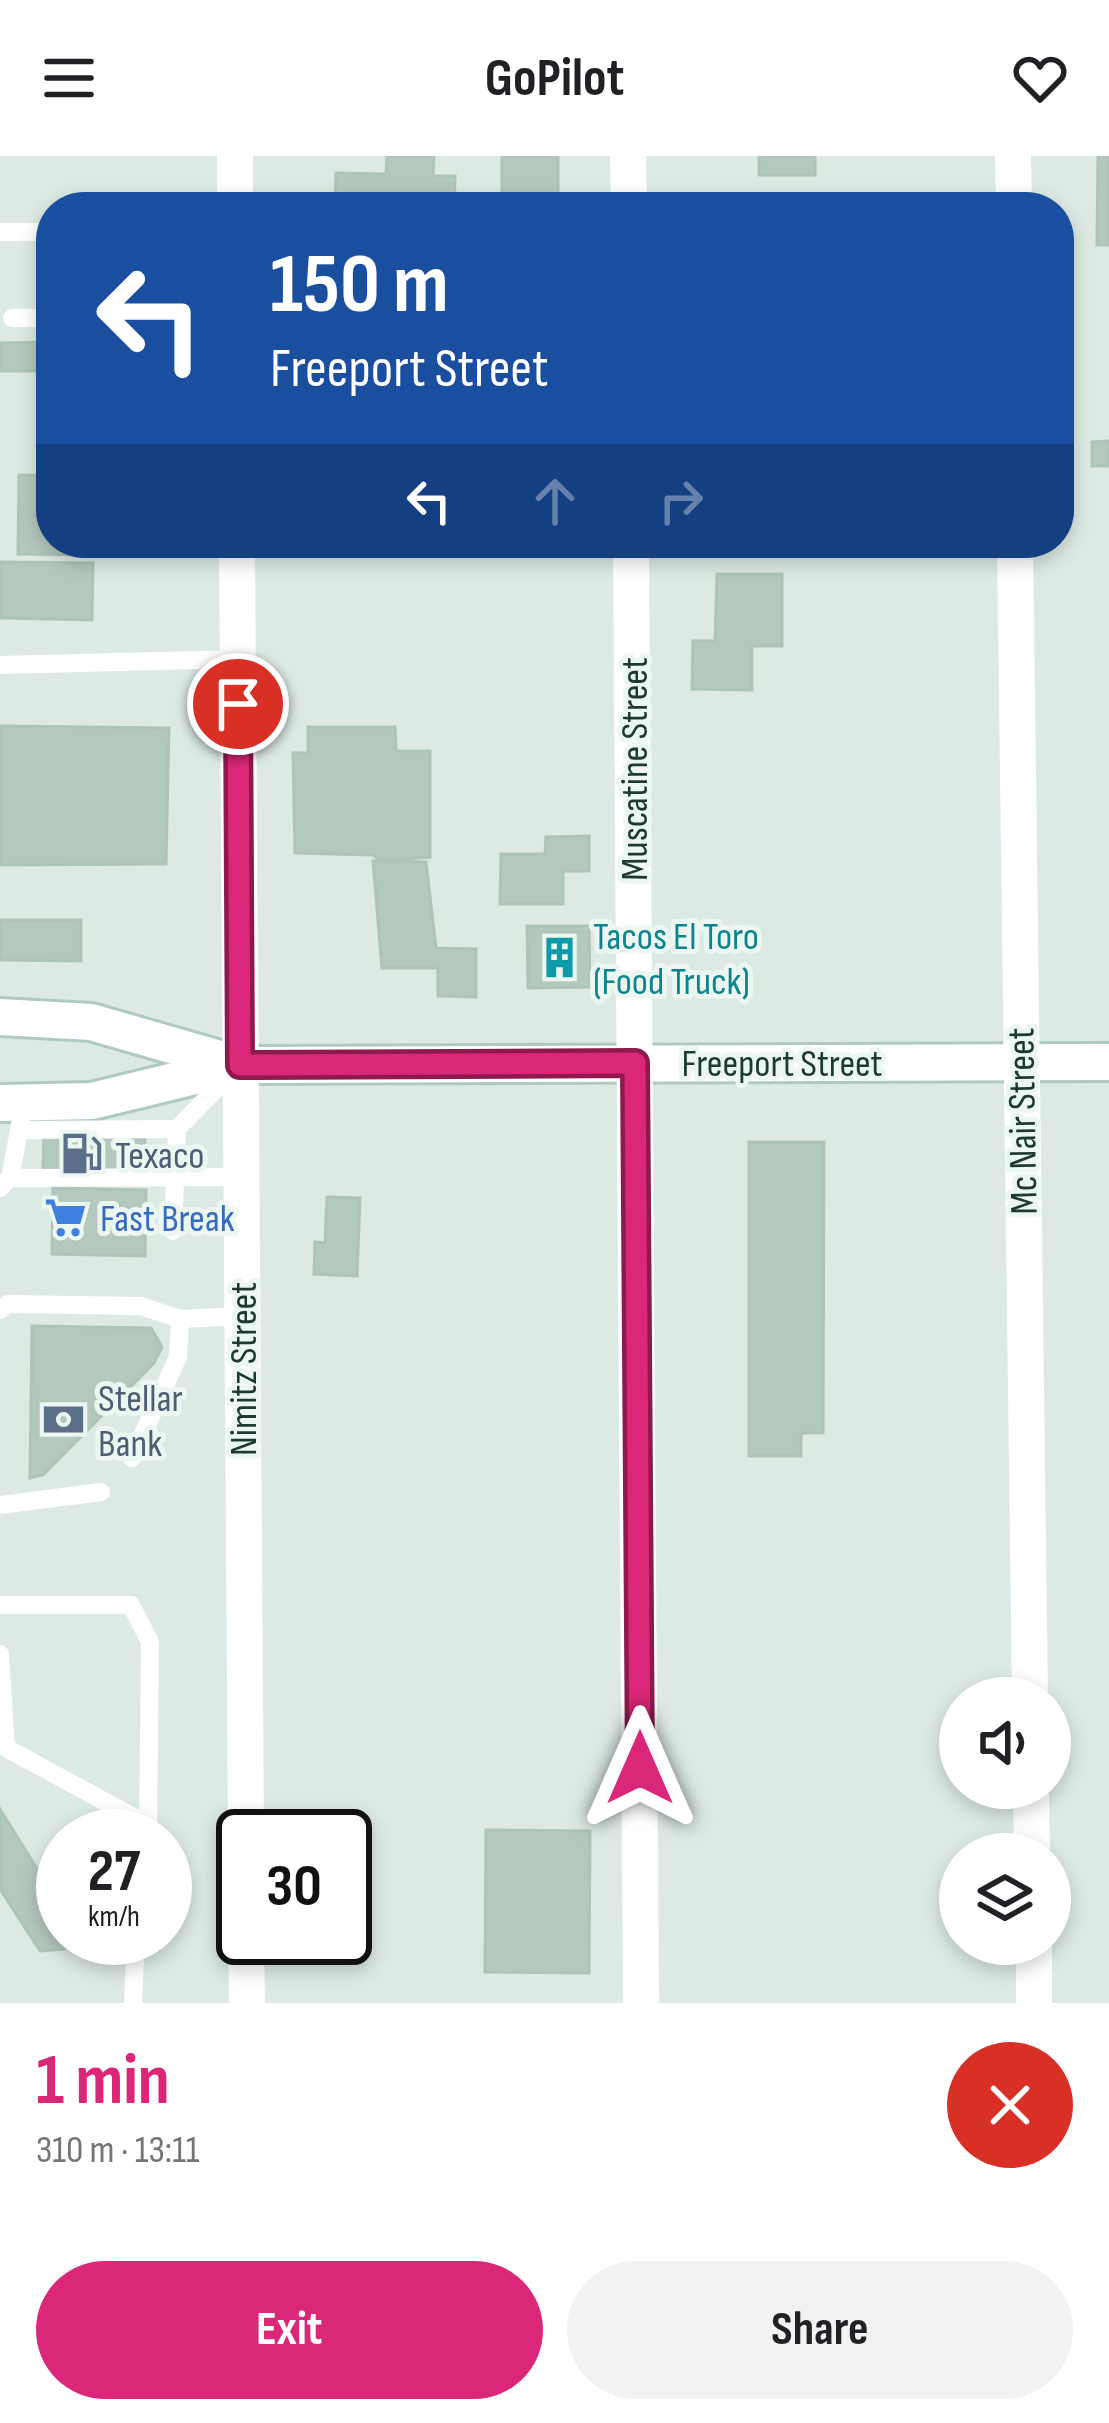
<!DOCTYPE html>
<html lang="en">
<head>
<meta charset="utf-8">
<style>
	:root { --surface:#fff; --page:#f2f2f2; --text:#202124; --muted:#757577; --accent:#db2777 }
	body { margin:0; font-family:"Sofia Sans Condensed",sans-serif; background:var(--page); color:var(--text); height:100vh; display:flex; flex-direction:column; font-size:45px; white-space:nowrap }
	* { box-sizing:border-box; margin:0 }
	p { font-size:39px; color:var(--muted) }
	.icon { flex:none; width:66px; height:66px; fill:none; stroke:currentColor; stroke-width:2; stroke-linecap:round; stroke-linejoin:round }
	.map { position:relative; height:1847px; overflow:hidden }
	.panel { display:flex; flex-direction:column; background:var(--surface); flex:1 }
	.panel>* { flex:none }
	.guide { position:absolute; left:36px; top:36px; width:1038px; height:366px; border-radius:48px; box-shadow:0 6px 18px #0003; background:#1a4fa0; color:#fff; overflow:hidden }
	.controls { position:absolute; left:939px; top:1521px; display:grid; gap:24px }
	.controls a { display:grid; place-items:center; width:132px; height:132px; border-radius:50%; background:var(--surface); box-shadow:0 6px 18px #0003; font-size:60px }
	.speed { position:absolute; left:36px; top:1653px; display:flex; gap:24px; font-size:60px; font-weight:700; text-align:center }
	.speed>* { display:grid; place-content:center; width:156px; height:156px; border-radius:50%; background:var(--surface); box-shadow:0 6px 18px #0003; line-height:1 }
	.speed small { font-size:30px; font-weight:400 }
	.speed .limit { border:6px solid #111; border-radius:18px; background:#fff; color:#111 }
	.pin { position:absolute; display:grid; place-items:center; width:102px; height:102px; color:#fff; margin:-51px; border:6px solid #fff; border-radius:50%; box-shadow:0 3px 12px #0007 }
	.me { position:absolute; width:132px; margin:-66px; rotate:0deg; stroke-linejoin:round; filter:drop-shadow(0 0 9px #0008) }
	.turn { display:flex; align-items:center; gap:42px; height:252px; padding:0 36px; font-size:54px }
	.turn .icon { width:156px; height:156px; stroke-width:2.5 }
	.turn b { display:block; font-size:84px; line-height:102px }
	.lanes { display:flex; align-items:center; height:114px; padding:0 36px; background:#0003; justify-content:center; gap:60px; direction:ltr }
	.lanes .off { opacity:.35 }
	.round { display:grid; place-items:center; flex:none; width:126px; height:126px; border-radius:63px; background:var(--page) }
	.overview { display:flex; align-items:center; justify-content:space-between; height:204px; padding:0 36px }
	h1 { font-size:72px; font-weight:700; line-height:90px; color:var(--accent) }
	.primary-button { display:flex; gap:24px; margin-top:auto; padding:24px 36px }
	.primary-button a { flex:1; height:138px; border-radius:72px; background:var(--accent); color:#fff; font-size:48px; font-weight:700; line-height:138px; text-align:center }
	.primary-button a+a { background:var(--page); color:var(--text) }
	header { display:flex; justify-content:space-between; align-items:center; height:156px; padding:0 36px; background:var(--surface); font-size:54px; font-weight:700 }
	.map>svg:first-child { display:block }
</style>
</head>
<body>
<header><svg class="icon" aria-label="menu" viewBox="0 0 24 24"><path d="M4 6h16M4 12h16M4 18h16"/></svg>GoPilot<svg class="icon" aria-label="heart" viewBox="0 0 24 24"><path d="M12 20l-8-8c-3-5 5-10 8-4 3-6 11-1 8 4z"/></svg></header>
<div class="map">
<svg width="1109" height="1847" viewBox="0 0 1109 1847">
	<rect width="100%" height="100%" fill="#dceae3"/>
	<g fill="#b5c8be" stroke="#afc4b9" stroke-width="3">
		<path d="M387,0H434L433,20H455L454,51H335L336,17L386,18Z"/>
		<rect x="502" y="0" width="56" height="46"/>
		<rect x="759" y="0" width="56" height="19"/>
		<path d="M1098,0H1109V89H1097Z"/>
		<path d="M50,186L51,215H0V187Z"/>
		<path d="M1109,285V310H1092V286Z"/>
		<path d="M19,319L51,320V387H156V400L18,398Z"/>
		<path d="M0,406L93,407L92,464L0,462Z"/>
		<path d="M717,418H782V490H752V534L692,533L693,485H715Z"/>
		<path d="M0,570L169,572L166,708L0,709Z"/>
		<path d="M308,571H395L396,595H430V701L379,705L374,699L295,697L293,597H308Z"/>
		<path d="M589,680V715H563V748H500L501,698H545L546,681Z"/>
		<path d="M373,705L426,706L436,792L476,793V841L438,840V812H382Z"/>
		<path d="M0,764H81V805L0,804Z"/>
		<path d="M527,770H589L590,831L528,832Z"/>
		<path d="M44,980L145,982L144,1015L43,1013Z"/>
		<path d="M749,986H824L823,1277H801V1300H749Z"/>
		<path d="M53,1032L146,1034L145,1100L52,1098Z"/>
		<path d="M327,1041L360,1042L357,1120L314,1118L315,1086L325,1087Z"/>
		<path d="M32,1170L151,1172L162,1191L154,1207L43,1319L30,1322Z"/>
		<path d="M0,1653L63,1755V1782H68L64,1793L40,1795L0,1733Z"/>
		<path d="M486,1674L590,1675L589,1817L485,1816Z"/>
	</g>
	<g fill="none" stroke-linecap="round" stroke-linejoin="round">
		<defs>
			<g id="secondary">
				<path d="M0,861L91,866L237,908"/>
				<path d="M0,947L92,945L240,909L1109,906"/>
			</g>
		</defs>
		<use href="#secondary" stroke="#afcabe" stroke-width="42"/>
		<g stroke="#fff" stroke-width="18">
			<path d="M0,76H51"/>
			<path d="M12,162H51"/>
			<path d="M0,509L238,503"/>
			<path d="M19,974L177,973"/>
			<path d="M10,1022L241,1021"/>
			<path d="M0,1032L10,1022L21,964"/>
			<path d="M173,1075L177,973L232,916"/>
			<path d="M0,1154L8,1148L141,1150L180,1163L241,1160"/>
			<path d="M132,1302L178,1201L180,1163"/>
			<path d="M0,1349L101,1336"/>
			<path d="M0,1449H131L150,1486L148,1680"/>
			<path d="M0,1498L6,1592L148,1669"/>
			<path d="M133,1847L136,1782"/>
		</g>
		<g stroke="#fff" stroke-width="36">
			<path d="M235,0V51"/>
			<path d="M628,0L629,51"/>
			<path d="M1013,0L1014,51"/>
			<path d="M237,387L246,1680"/>
			<path d="M631,387L641,1847"/>
			<path d="M1015,387L1030,1542"/>
			<path d="M1031,1632L1032,1698"/>
			<path d="M246,1782L247,1847"/>
			<path d="M1034,1788V1847"/>
		</g>
		<use href="#secondary" stroke="#fff" stroke-width="36"/>
	</g>
	<g fill="none" stroke-linecap="round" stroke-linejoin="round">
		<defs>
			<path id="route" d="M238,548L240,909L635,907L640,1612"/>
		</defs>
		<use href="#route" stroke="#8e194d" stroke-width="30"/>
		<use href="#route" stroke="#db2777" stroke-width="21"/>
	</g>
	<defs>
		<symbol id="building-bare" viewBox="-9 -9 18 18"><path d="M-4-6H4V6H1V3H-1V6H-4ZM-2.5-4.3h1.7v1.8h-1.7ZM.8-4.3h1.7v1.8H.8ZM-2.5-1h1.7V.8h-1.7ZM.8-1h1.7V.8H.8Z" fill="#0f9aa8" stroke="#edf7f1" stroke-width="2.5" paint-order="stroke"/></symbol>
		<symbol id="fuel-bare" viewBox="-9 -9 18 18"><path d="M-5.5-6h7V0h2V4h1.3V-2.5L3-4.5l.8-.8L6-3V5H2.5V1h-1V6h-7ZM-4.2-4.7v3.2H.2V-4.7Z" fill="#5c6f8a" stroke="#edf7f1" stroke-width="2.5" paint-order="stroke"/></symbol>
		<symbol id="supermarket-bare" viewBox="-9 -9 18 18"><path d="M-6-5.5h2.5l.6 2H6L4.5 2H-2.5L-4.4-4H-6ZM-1.5 3.2a1.3 1.3 0 1 0 .1 0ZM3 3.2a1.3 1.3 0 1 0 .1 0Z" fill="#3f7fe0" stroke="#edf7f1" stroke-width="2.5" paint-order="stroke"/></symbol>
		<symbol id="bank-bare" viewBox="-9 -9 18 18"><path d="M-6-4H6V4H-6ZM0-2.3a2.3 2.3 0 1 0 0 4.6a2.3 2.3 0 1 0 0-4.6Z" fill="#5c6f8a" stroke="#edf7f1" stroke-width="2.5" paint-order="stroke"/></symbol>
	</defs>
	<g fill-rule="evenodd">
		<use href="#building-bare" x="530" y="772" width="59" height="59"/>
		<use href="#fuel-bare" x="52" y="968" width="59" height="59"/>
		<use href="#supermarket-bare" x="36" y="1032" width="59" height="59"/>
		<use href="#bank-bare" x="34" y="1234" width="59" height="59"/>
	</g>
	<g text-anchor="middle" stroke-width="10" stroke-linejoin="round" paint-order="stroke">
		<g font-size="39" fill="#1d3a30" stroke="#edf7f1">
			<text transform="translate(633 613) rotate(-90)" y="14">Muscatine Street</text>
			<text x="782" y="920">Freeport Street</text>
			<text transform="translate(1021 965) rotate(-91)" y="14">Mc Nair Street</text>
			<text transform="translate(242 1213) rotate(-90)" y="14">Nimitz Street</text>
		</g>
		<g font-size="39" fill="#0d838f" stroke="#edf7f1" text-anchor="start">
			<text x="593" y="793">Tacos El Toro<tspan x="593" dy="45">(Food Truck)</tspan></text>
		</g>
		<g font-size="39" fill="#4e5e75" stroke="#edf7f1" text-anchor="start">
			<text x="115" y="1012">Texaco</text>
			<text x="98" y="1255">Stellar<tspan x="98" dy="45">Bank</tspan></text>
		</g>
		<g font-size="39" fill="#366cbe" stroke="#edf7f1" text-anchor="start">
			<text x="100" y="1075">Fast Break</text>
		</g>
	</g>
</svg>
<div class="controls">
<a><svg class="icon" aria-label="sound" viewBox="0 0 24 24"><path d="M4 9h4l5-4v14l-5-4H4zM17 9q2 3 0 6"/></svg></a>
<a><svg class="icon" aria-label="layers" viewBox="0 0 24 24"><path d="M12 4l9 5-9 5-9-5zM3 14l9 5 9-5"/></svg></a>
</div>
<div class="speed"><div>27<small>km/h</small></div><div class="limit">30</div></div>
<div class="pin" style="left:238px;top:548px;background:#d93025"><svg class="icon" aria-label="arrive" viewBox="0 0 24 24"><path d="M6 21V4h12l-3 4 3 4H6"/></svg></div>
<svg class="me" style="left:640px;top:1612px" viewBox="-20 -20 40 40"><path d="M0-17L14 15 0 8-14 15z" fill="#db2777" stroke="#fff" stroke-width="4"/></svg>
<div class="guide">
<div class="turn"><svg class="icon" aria-label="left" viewBox="0 0 24 24"><path d="M17 20v-9H6M10 6l-5 5 5 5"/></svg><div><b>150 m</b>Freeport Street</div></div>
<div class="lanes"><svg class="icon" aria-label="left" viewBox="0 0 24 24"><path d="M17 20v-9H6M10 6l-5 5 5 5"/></svg><svg class="icon off" aria-label="ahead" viewBox="0 0 24 24"><path d="M12 20V5M6 11l6-6 6 6"/></svg><svg class="icon off" aria-label="right" viewBox="0 0 24 24"><path d="M7 20v-9h11M14 6l5 5-5 5"/></svg></div>
</div>
</div>
<section class="panel">
<div class="overview"><div><h1>1 min</h1><p>310 m · 13:11</p></div><a class="round" style="background:#d93025;color:#fff"><svg class="icon" aria-label="close" viewBox="0 0 24 24"><path d="M6 6l12 12M18 6L6 18"/></svg></a></div>
<div class="primary-button"><a>Exit</a><a>Share</a></div>
</section>
</body>
</html>
